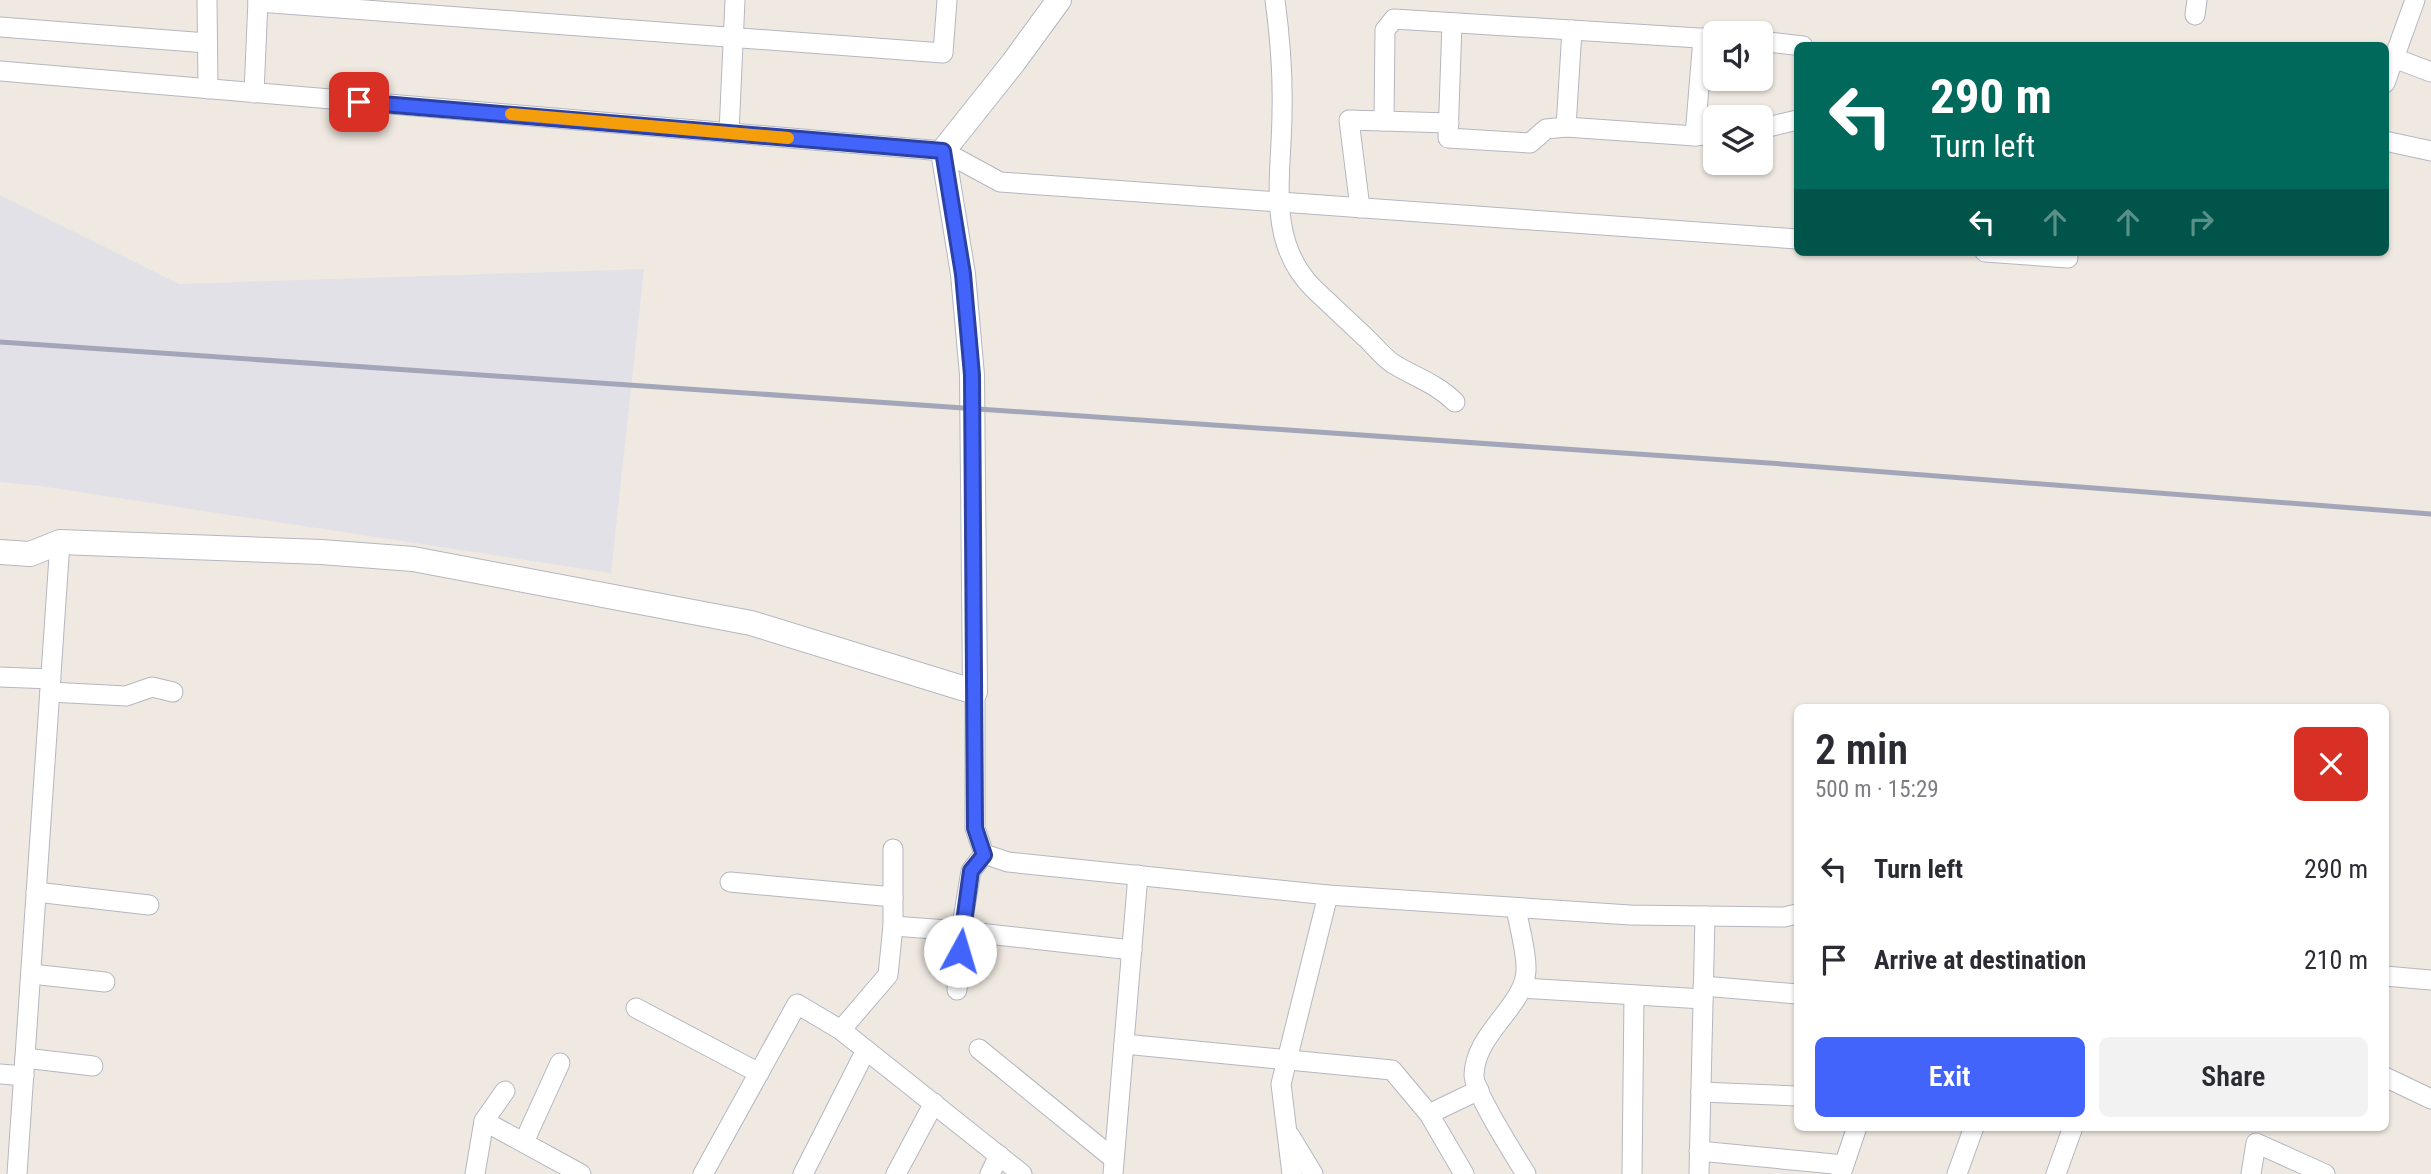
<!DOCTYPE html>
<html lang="en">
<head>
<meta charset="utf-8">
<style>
	:root { --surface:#fff; --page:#f2f2f3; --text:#2b2b33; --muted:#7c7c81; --accent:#4264fb }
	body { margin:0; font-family:"Roboto Condensed",sans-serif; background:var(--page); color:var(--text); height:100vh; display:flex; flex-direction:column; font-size:26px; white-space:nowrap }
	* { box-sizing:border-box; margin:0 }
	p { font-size:23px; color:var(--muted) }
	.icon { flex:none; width:38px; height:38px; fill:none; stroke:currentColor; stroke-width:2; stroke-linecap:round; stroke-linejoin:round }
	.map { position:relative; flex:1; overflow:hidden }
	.panel { position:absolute; left:1794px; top:704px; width:595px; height:427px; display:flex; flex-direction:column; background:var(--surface); border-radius:10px; box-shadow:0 2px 5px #0004 }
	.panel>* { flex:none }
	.banner { position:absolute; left:1794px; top:42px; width:595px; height:214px; border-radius:10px; box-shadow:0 2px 5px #0004; background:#00695c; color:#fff; overflow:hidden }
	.controls { position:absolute; left:1703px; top:21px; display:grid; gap:14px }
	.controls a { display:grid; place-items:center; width:70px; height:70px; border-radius:10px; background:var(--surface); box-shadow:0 2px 5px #0004; font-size:35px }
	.pin { position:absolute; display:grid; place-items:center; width:60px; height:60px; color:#fff; margin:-30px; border-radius:14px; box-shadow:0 4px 10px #0006 }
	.me { position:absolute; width:77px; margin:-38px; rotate:6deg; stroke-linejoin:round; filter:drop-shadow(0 0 5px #0008) }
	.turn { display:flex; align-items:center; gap:24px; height:147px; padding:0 21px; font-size:32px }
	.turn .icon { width:91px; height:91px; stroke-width:2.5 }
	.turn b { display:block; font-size:49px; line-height:60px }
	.lanes { display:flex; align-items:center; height:66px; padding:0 21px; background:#0003; justify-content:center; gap:35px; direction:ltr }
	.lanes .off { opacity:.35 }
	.round { display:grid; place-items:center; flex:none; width:74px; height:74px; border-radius:10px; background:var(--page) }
	.summary { display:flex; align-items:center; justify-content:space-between; height:119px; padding:0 21px }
	h1 { font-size:42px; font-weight:600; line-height:52px }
	.action { display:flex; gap:14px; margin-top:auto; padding:14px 21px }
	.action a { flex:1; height:80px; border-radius:10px; background:var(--accent); color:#fff; font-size:28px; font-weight:600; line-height:80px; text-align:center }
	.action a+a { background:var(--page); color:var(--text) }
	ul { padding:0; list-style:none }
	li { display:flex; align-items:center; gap:21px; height:91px; padding:0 21px }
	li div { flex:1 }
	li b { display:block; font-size:26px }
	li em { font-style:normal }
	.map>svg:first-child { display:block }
</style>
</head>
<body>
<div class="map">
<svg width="2431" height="1174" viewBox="0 0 2431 1174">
	<rect width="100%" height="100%" fill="#efe9e1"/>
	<path fill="#e3e1e8" d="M0,195L179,284L644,269L611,573L40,486L0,482Z"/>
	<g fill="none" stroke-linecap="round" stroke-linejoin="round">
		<defs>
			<g id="minor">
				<path d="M207,0L208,89"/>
				<path d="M1275,0C1280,37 1283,74 1282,112C1282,174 1265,241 1314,289C1331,305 1348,321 1365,337C1374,345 1382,356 1392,363C1414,377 1436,383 1455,402"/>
				<path d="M258,2L943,53L947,0"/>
				<path d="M2195,15L2197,0"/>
				<path d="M1452,23L1448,138L1530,143L1546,129L1566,127L1695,136L1715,134"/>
				<path d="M0,27L207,43"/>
				<path d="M1760,41L1803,46"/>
				<path d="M2394,58L2431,72"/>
				<path d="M0,71L943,151L1000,182L1797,239"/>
				<path d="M2385,83L2415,0"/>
				<path d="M254,93L258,0"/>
				<path d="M1384,121L1385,30L1394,19L1715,39"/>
				<path d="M1566,127L1572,30"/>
				<path d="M1760,129L1797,120"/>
				<path d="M729,133L735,0"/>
				<path d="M1695,136L1703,38"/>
				<path d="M2385,141L2431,151"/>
				<path d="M1360,208L1349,120L1449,123"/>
				<path d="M1985,252L2068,258"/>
				<path d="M0,677L51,679"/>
				<path d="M50,692L126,696L152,687L173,692"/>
				<path d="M975,692V828L984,854L1008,862L1328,895L1630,915L1784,917L1797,914"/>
				<path d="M730,882L893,897"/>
				<path d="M36,892L149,905"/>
				<path d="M1516,908C1519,926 1527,953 1526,971C1524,1007 1475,1033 1474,1075C1474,1092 1515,1156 1526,1174"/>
				<path d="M893,926L961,931L971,871L984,854"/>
				<path d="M31,974L105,982"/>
				<path d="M2385,976L2431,980"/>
				<path d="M1703,986L1797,994"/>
				<path d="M1522,988L1703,999"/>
				<path d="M957,990L961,931L1132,950"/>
				<path d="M636,1008L759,1073"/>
				<path d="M841,1030L888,975L893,926V849"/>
				<path d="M1124,1044L1392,1070L1429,1114L1464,1174"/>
				<path d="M979,1049L1114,1159"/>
				<path d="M25,1058L93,1066"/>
				<path d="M0,1074L24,1076"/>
				<path d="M2385,1077L2431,1099"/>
				<path d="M1701,1092L1797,1096"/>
				<path d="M1429,1114L1479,1090"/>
				<path d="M484,1121L581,1174"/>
				<path d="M1290,1136L1313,1174"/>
				<path d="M524,1142L560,1063"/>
				<path d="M1699,1151L1844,1165"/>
				<path d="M17,1174L60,542"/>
				<path d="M475,1174L484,1121L505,1091"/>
				<path d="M703,1174L797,1004L841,1030L1022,1174"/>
				<path d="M803,1174L866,1050"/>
				<path d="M896,1174L934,1103"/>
				<path d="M990,1174L999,1155"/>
				<path d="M1113,1174L1138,875"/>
				<path d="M1292,1174L1281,1084L1328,895"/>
				<path d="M1632,1174L1634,995"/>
				<path d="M1699,1174L1705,916"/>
				<path d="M1841,1174L1857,1127"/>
				<path d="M1957,1174L1974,1127"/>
				<path d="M2056,1174L2073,1127"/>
				<path d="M2251,1174L2256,1143L2325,1174"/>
			</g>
			<path id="tertiary" d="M0,552L30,554L60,542L321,552L413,559L751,623L975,692L972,375L963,274L943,151L1013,63L1059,0"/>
		</defs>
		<use href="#minor" stroke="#b4b7c1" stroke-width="21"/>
		<use href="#tertiary" stroke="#b4b7c1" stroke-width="26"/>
		<use href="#minor" stroke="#fff" stroke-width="19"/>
		<use href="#tertiary" stroke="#fff" stroke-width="24"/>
		<path stroke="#a3a6b8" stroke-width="5" d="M0,342L1769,463L2431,514"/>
	</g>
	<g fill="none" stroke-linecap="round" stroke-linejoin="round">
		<defs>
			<path id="route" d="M359,102L943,151L963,274L972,375L975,828L984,855L971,871L960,951"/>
		</defs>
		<use href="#route" stroke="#2b41a3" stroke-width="18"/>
		<use href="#route" stroke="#4264fb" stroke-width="12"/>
		<path stroke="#f59e0b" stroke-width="12" d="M511,114L788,138"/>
	</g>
</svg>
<div class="controls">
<a><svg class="icon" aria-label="sound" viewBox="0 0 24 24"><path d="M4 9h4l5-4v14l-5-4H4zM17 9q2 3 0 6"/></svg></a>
<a><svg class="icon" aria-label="layers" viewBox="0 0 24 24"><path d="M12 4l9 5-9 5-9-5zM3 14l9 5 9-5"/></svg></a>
</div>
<div class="pin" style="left:359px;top:102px;background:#d93025"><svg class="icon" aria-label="arrive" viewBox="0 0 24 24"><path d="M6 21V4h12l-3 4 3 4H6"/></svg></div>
<svg class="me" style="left:960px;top:951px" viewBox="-20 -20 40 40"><circle r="19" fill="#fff"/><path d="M0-13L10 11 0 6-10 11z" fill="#4264fb"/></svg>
<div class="banner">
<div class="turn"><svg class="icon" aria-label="left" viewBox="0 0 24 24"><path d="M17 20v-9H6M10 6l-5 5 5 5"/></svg><div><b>290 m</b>Turn left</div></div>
<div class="lanes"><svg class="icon" aria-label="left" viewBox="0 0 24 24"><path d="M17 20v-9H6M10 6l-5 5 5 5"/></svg><svg class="icon off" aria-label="ahead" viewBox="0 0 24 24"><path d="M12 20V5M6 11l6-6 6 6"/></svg><svg class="icon off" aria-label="ahead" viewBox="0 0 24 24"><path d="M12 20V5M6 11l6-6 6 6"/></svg><svg class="icon off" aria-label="right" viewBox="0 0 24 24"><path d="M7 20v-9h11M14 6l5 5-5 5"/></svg></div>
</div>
<section class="panel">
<div class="summary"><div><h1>2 min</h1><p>500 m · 15:29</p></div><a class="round" style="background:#d93025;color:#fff"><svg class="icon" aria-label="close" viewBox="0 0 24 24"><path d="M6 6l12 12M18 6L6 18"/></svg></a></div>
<ul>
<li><svg class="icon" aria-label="left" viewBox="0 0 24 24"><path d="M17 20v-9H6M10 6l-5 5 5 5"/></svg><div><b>Turn left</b></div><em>290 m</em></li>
<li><svg class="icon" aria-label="arrive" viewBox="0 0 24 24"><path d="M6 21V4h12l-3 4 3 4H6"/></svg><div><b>Arrive at destination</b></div><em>210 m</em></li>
</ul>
<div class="action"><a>Exit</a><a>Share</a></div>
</section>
</div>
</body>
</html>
